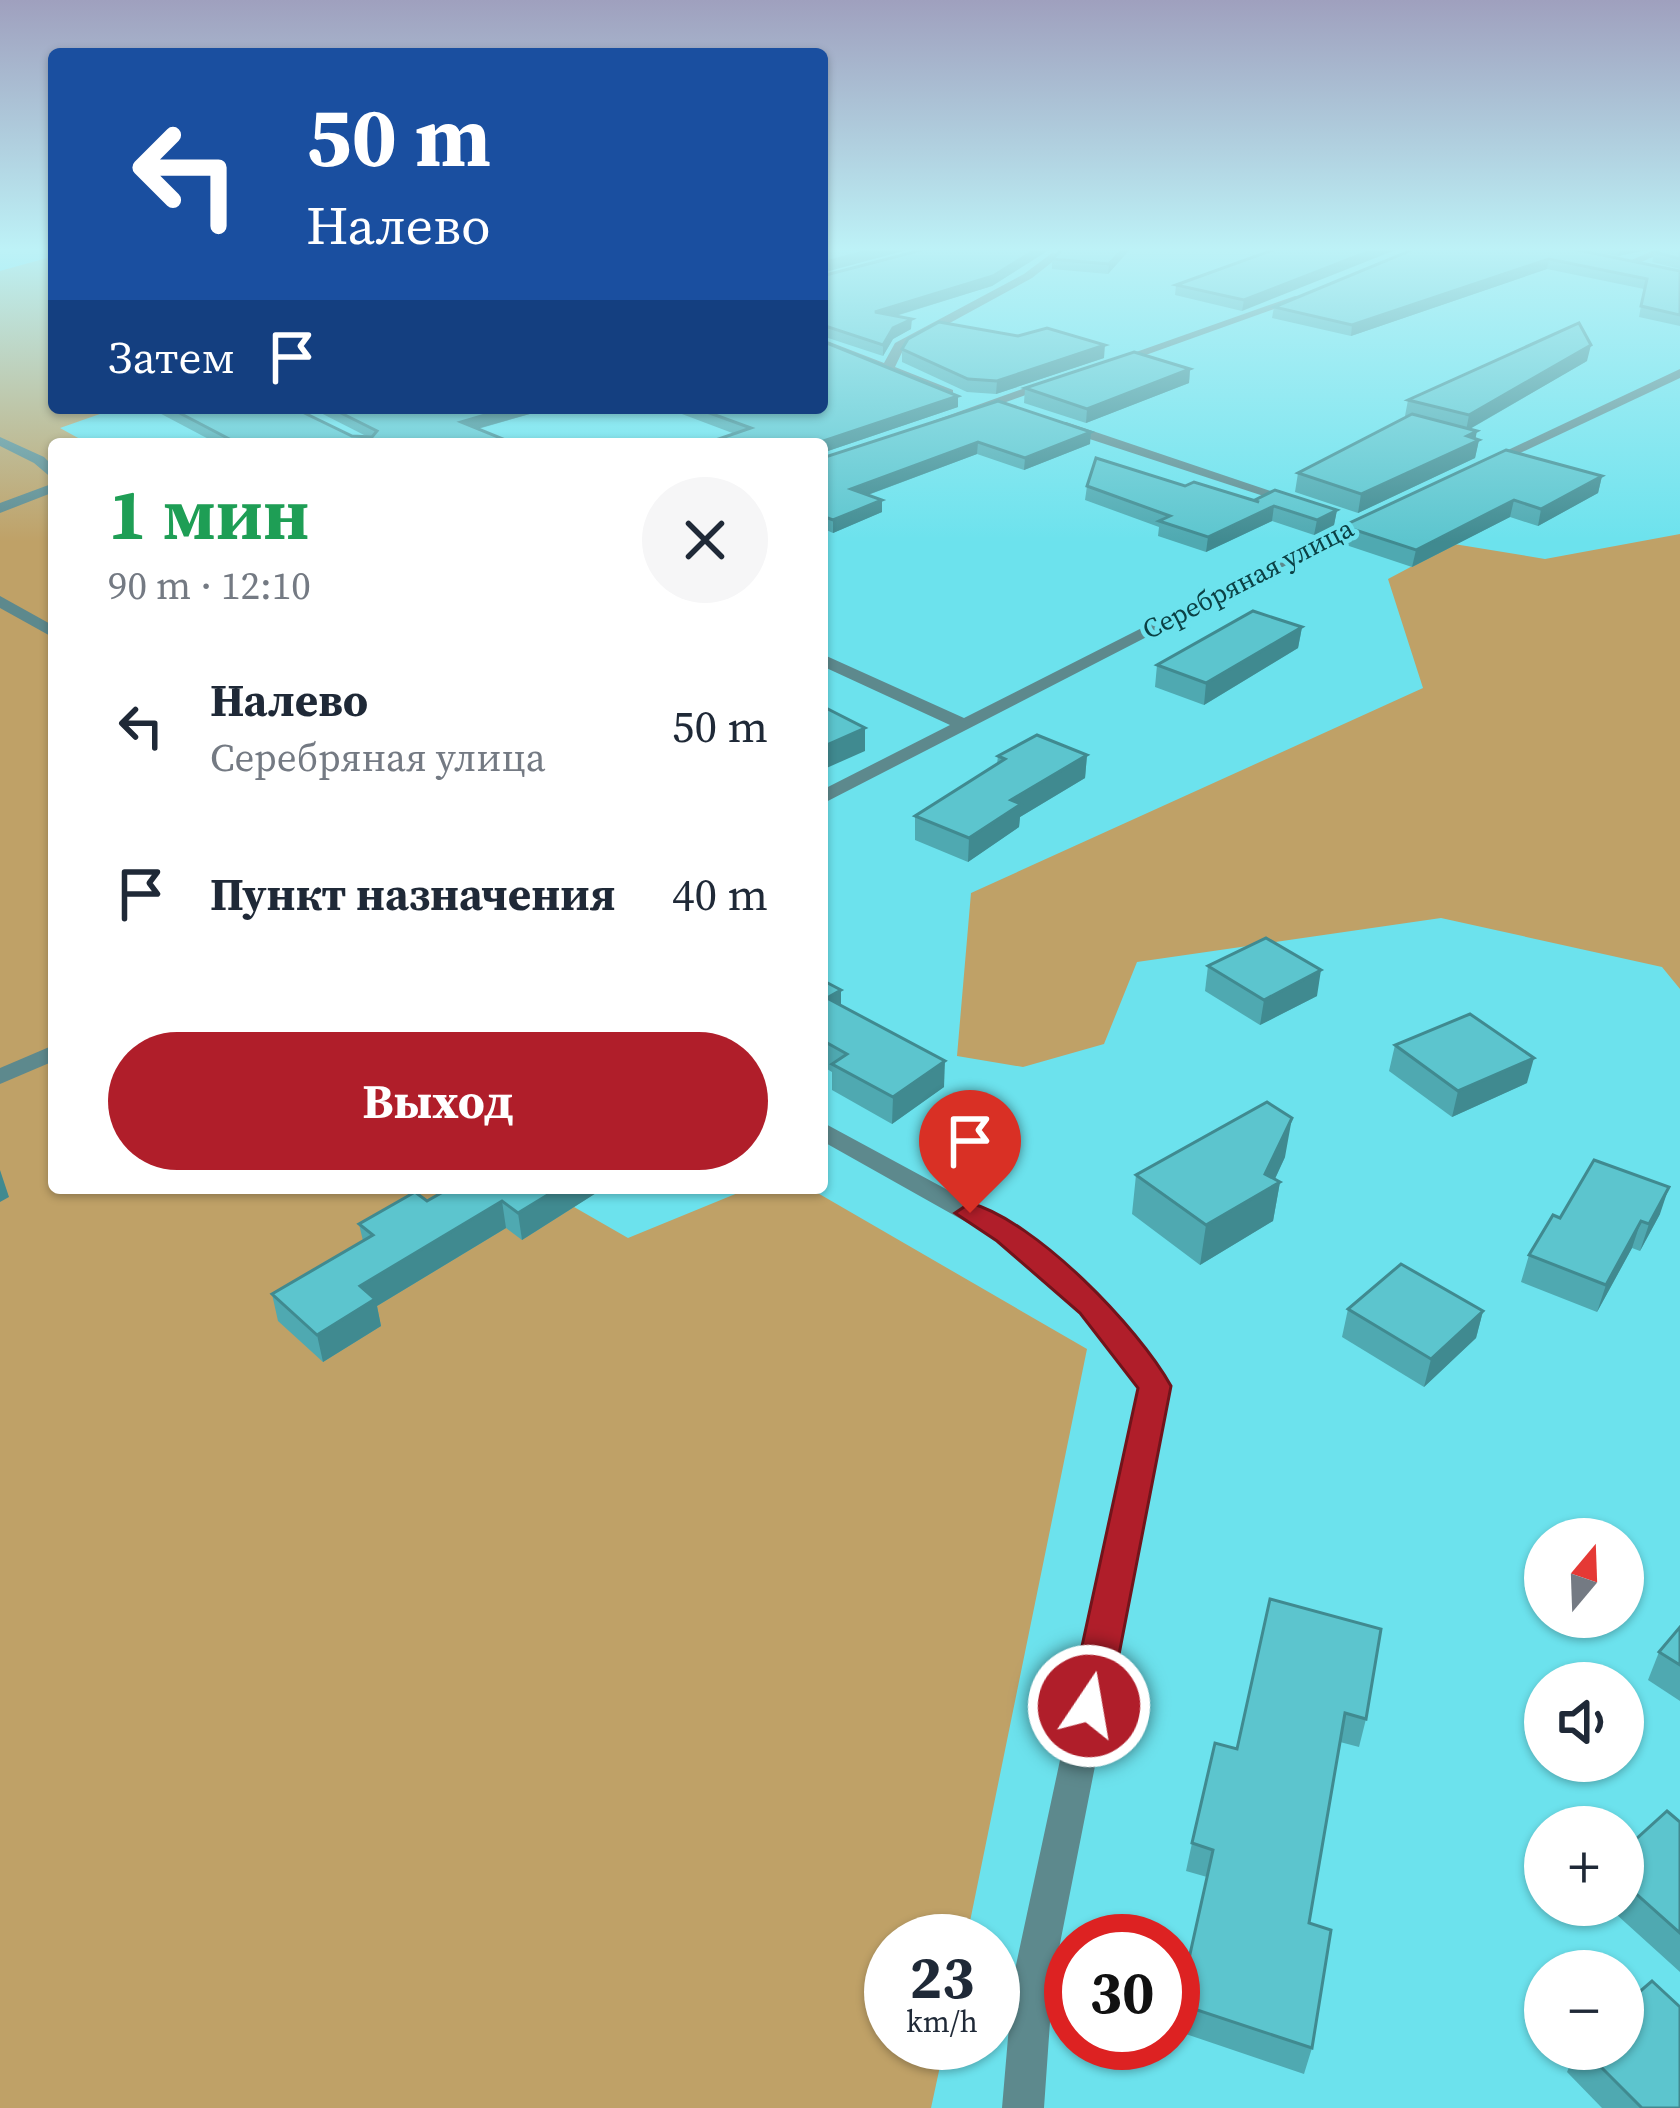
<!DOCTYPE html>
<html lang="ru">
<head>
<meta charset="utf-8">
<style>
	:root { --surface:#fff; --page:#f6f6f7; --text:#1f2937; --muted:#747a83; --accent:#b01e2a }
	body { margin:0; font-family:"Source Serif 4",serif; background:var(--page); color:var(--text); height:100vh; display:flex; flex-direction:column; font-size:45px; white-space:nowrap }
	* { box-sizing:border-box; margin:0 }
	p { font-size:39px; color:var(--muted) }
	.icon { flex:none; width:66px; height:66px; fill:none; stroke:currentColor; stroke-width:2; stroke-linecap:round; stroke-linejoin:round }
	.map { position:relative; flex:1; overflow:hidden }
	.panel { position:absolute; left:48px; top:438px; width:780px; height:756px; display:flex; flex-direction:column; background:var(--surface); border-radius:12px; box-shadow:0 3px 9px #0004 }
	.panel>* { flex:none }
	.banner { position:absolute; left:48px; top:48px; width:780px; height:366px; border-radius:12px; box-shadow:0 3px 9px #0004; background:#1a4fa0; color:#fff; overflow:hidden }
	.needle { width:78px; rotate:19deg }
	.tools { position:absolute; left:1524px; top:1518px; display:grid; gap:24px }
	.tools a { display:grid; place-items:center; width:120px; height:120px; border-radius:50%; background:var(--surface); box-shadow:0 3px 9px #0004; font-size:60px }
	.speed { position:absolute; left:864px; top:1914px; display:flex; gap:24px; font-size:60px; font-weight:700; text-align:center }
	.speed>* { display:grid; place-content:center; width:156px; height:156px; border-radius:50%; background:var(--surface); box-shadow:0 3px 9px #0004; line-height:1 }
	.speed small { font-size:30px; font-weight:400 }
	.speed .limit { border:18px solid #d22; background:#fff; color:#111 }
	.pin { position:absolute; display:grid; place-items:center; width:102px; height:102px; color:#fff; margin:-123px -51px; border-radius:50% 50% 50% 0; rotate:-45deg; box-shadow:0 0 12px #0007 }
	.pin .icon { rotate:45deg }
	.me { position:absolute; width:132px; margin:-66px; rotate:12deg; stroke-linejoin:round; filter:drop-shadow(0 0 9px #0008) }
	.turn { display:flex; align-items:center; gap:42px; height:252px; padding:0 60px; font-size:54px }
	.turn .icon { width:156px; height:156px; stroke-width:2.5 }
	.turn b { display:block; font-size:84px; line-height:102px }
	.then { display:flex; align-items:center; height:114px; padding:0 60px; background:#0003; gap:24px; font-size:45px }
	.round { display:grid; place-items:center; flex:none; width:126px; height:126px; border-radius:63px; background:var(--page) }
	.head { display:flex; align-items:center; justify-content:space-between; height:204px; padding:0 60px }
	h1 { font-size:72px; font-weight:700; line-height:90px; color:#1e9e55 }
	.primary-button { display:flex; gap:24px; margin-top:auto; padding:24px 60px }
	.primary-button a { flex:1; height:138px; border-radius:72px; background:var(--accent); color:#fff; font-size:48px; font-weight:700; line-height:138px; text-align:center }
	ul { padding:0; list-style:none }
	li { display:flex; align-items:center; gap:36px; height:168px; padding:0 60px }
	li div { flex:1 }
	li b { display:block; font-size:45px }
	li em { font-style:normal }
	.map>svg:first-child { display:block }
</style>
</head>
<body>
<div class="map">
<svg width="1680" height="2108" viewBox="0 0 1680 2108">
	<rect width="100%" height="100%" fill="#6ce2ed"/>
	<g fill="#bfa167">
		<path d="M54,256V408H117L60,428L89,444H54V1188H541L628,1238L750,1188H809L1087,1349L966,1941H891V2043H945L931,2108H0V271Z"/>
		<path d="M1680,534V989L1662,967L1441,918L1137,962L1104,1044L1023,1067L957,1056L971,893L1423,688L1388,579L1454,544L1545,559Z"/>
	</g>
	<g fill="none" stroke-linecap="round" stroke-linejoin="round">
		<g fill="#5d898d" fill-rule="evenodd">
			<path d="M1662,247H1676L1632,266L1622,264Z"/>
			<path d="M1052,253L1061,255L1032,278L904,348L895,367L953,390V396H943L822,347V339L884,363L895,343L1024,274Z"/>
			<path d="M1295,296L1305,298L1115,366L1105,363Z"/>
			<path d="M1680,369V378L1488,468L1476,465Z"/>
			<path d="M1050,379L1062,382L945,424L933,421Z"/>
			<path d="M1056,422H1066L1303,502L1291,505L1056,428Z"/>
			<path d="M0,437L44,457L54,467V480L34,463L0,446Z"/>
			<path d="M54,483V492L0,513V503Z"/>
			<path d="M1365,515L1378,518L822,804V790L950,725L822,666V654L964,718Z"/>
			<path d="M0,596L54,626V638L0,608Z"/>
			<path d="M54,1045V1061L0,1084V1068Z"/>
			<path d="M822,1122L1018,1228L1102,1298L1170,1386L1053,1979L1044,2108H1002L1013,1979L1140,1388L1082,1312L998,1240L822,1141Z"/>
		</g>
	</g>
	<g fill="#4fa9b1">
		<path d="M933,247H1132L1108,274L1052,269V259L1062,250L1052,248L992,286L896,316L911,329L893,339L883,356L822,336V276Z"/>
		<path d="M1281,247L1242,311L1175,295L1176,285Z"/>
		<path d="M1419,247L1680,271V326L1639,317L1644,289L1547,269L1351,336L1272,318L1274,307Z"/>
		<path d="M1568,247H1663L1618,256Z"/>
		<path d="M1680,247V269L1652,262L1655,252Z"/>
		<path d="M902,349L1104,358L996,394L967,392L902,362Z"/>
		<path d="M1587,361L1470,429L1476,439L1479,440L1475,458L1358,513L1295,492L1298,473L1407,417L1405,416L1408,400Z"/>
		<path d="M1190,369L1189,383L1086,423L1024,403L1025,388Z"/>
		<path d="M998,401L1090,444L1024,470L977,454L868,495L882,512L833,533L822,528V458Z"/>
		<path d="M958,407L822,453V444L735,434L666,408Z"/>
		<path d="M150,408H294L352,436H366L311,408H551L478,429L515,444H218Z"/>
		<path d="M1602,476L1598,493L1538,526L1510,517L1412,567L1340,543L1343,526Z"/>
		<path d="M1087,486H1185L1255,500L1337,510L1334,525L1314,535L1272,521L1206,552L1158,536L1159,527L1085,500Z"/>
		<path d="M1302,627L1298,648L1204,705L1155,687L1157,665Z"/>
		<path d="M1087,755L1085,778L1020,817L1019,827L968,862L915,840V816L997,764L998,756Z"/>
		<path d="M1208,966L1317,996L1260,1025L1205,991Z"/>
		<path d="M822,980L841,1006L944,1087L892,1124L832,1090V1072L822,1066Z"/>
		<path d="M1395,1045L1527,1083L1452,1117L1389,1071Z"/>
		<path d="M1285,1157L1275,1179L1280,1182L1273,1221L1200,1265L1132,1214L1136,1175Z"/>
		<path d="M450,1188H604L522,1240L506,1228L377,1306L381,1326L323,1362L278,1321L272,1294L363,1241L359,1224L427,1201Z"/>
		<path d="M1660,1214L1640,1251L1632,1248L1597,1312L1521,1282L1529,1255L1560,1218Z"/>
		<path d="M1348,1309L1483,1311L1476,1338L1424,1387L1342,1337Z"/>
		<path d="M1270,1599L1366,1719L1359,1747L1340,1742L1309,1923L1312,2048L1304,2074L1174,2030L1207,1877L1186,1871L1192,1843L1237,1749Z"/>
		<path d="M1680,1627V1701L1648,1680L1659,1652Z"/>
		<path d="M1680,1822V1972L1606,1905H1623V1851Z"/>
		<path d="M1577,2049H1623L1680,2108H1602L1567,2072Z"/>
	</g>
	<g fill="#408a90">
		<path d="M883,247H918L822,273V263Z"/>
		<path d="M1040,247H1052V248L992,286L875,322V312Z"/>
		<path d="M1125,247H1132L1108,274L1109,264Z"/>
		<path d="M1380,247H1403L1242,311L1244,300Z"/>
		<path d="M1621,247H1663L1618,256Z"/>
		<path d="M1549,259L1547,269L1351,336L1352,325Z"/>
		<path d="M912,319L911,329L893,339L883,356V345L893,328Z"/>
		<path d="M1105,345L1104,358L996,394L997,381Z"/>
		<path d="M1591,345L1587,361L1466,431L1469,415Z"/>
		<path d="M1190,369L1189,383L1086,423L1087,409Z"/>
		<path d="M958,396V407L822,453L820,442Z"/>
		<path d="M509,408H551L462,433L461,422Z"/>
		<path d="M1477,431L1475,441L1479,440L1475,458L1358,513L1361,494Z"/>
		<path d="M1091,432L1090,444L1024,470L1025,458Z"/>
		<path d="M978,442L977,454L851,501V489Z"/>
		<path d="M1602,476L1598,493L1538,526L1541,509Z"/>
		<path d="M882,500V512L833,533V520Z"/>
		<path d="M1514,500L1510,517L1412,567L1416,550Z"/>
		<path d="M1274,506L1272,521L1206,552L1208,537Z"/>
		<path d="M1337,510L1334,525L1314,535L1317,520Z"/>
		<path d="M1302,627L1298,648L1204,705L1206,683Z"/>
		<path d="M865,728V751L822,770V747Z"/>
		<path d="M1087,755L1085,778L1020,817L1019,827L968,862L969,838L1011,800Z"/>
		<path d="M1321,970L1317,996L1260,1025L1264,1000Z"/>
		<path d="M841,990V1015L827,998Z"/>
		<path d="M1534,1058L1527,1083L1452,1117L1458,1091Z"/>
		<path d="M945,1061L944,1087L892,1124L893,1097Z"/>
		<path d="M1292,1118L1285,1157L1271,1187L1280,1182L1273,1221L1200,1265L1206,1225L1265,1174Z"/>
		<path d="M0,1170L9,1197L0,1202Z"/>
		<path d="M1669,1187L1660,1214L1640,1251L1649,1224Z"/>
		<path d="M559,1188H604L522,1240L518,1213Z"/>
		<path d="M502,1201L506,1228L377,1306L381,1326L323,1362L317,1335L360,1286Z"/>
		<path d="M1641,1221L1632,1248L1597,1312L1606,1285Z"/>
		<path d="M1483,1311L1476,1338L1424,1387L1431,1359Z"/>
	</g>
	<g fill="#5cc5ce" stroke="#408a90" stroke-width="3">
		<path d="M822,247H883L822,263Z"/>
		<path d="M933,247H1040L993,276L875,312L912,319L893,328L883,345L822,325V276Z"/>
		<path d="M1065,247H1125L1109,264L1052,259Z"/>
		<path d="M1281,247H1380L1244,300L1176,285Z"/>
		<path d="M1419,247H1563L1680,271V315L1641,306L1647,279L1549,259L1352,325L1274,307Z"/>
		<path d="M1667,247H1680V259L1655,252Z"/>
		<path d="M939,322L1018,336L1047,328L1105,345L997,381L968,379L902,349L908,339Z"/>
		<path d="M1579,323L1591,345L1469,415L1408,400Z"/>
		<path d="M822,341L958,396L820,442V444H704L751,428L696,408H822Z"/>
		<path d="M1134,352L1190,369L1087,409L1025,388Z"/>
		<path d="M998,401L1091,432L1025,458L978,442L851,489L882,500L833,520L822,516V458Z"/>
		<path d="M170,408H294L352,436L372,437L377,431L331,408H509L461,422L515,444H239Z"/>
		<path d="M1412,414L1477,431L1467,436L1479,440L1361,494L1298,473Z"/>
		<path d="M1506,450L1602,476L1541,509L1514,500L1416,550L1343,526Z"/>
		<path d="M1096,458L1185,486L1194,482L1259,502L1255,500L1275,490L1337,510L1317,520L1274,506L1208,537L1159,521L1170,516L1087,486Z"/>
		<path d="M1253,611L1302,627L1206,683L1157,665Z"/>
		<path d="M822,706L865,728L822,747Z"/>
		<path d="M1037,735L1087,755L1011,800L1021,804L969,838L915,816L1005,759L998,756Z"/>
		<path d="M1266,938L1321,970L1264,1000L1208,966Z"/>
		<path d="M822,980L841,990L827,998L945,1061L893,1097L832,1064L847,1054L822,1040Z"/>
		<path d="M1470,1014L1534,1058L1458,1091L1395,1045Z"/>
		<path d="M1267,1102L1292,1118L1265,1174L1280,1182L1206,1225L1136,1175Z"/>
		<path d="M1594,1160L1669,1187L1649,1224L1641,1221L1606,1285L1529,1255L1553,1215L1560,1218Z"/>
		<path d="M450,1188H559L518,1213L502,1201L360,1286L375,1299L317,1335L272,1294L373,1235L359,1224L415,1192L427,1201Z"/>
		<path d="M1401,1264L1483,1311L1431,1359L1348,1309Z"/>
		<path d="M1270,1599L1381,1629L1366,1719L1345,1713L1309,1923L1331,1930L1312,2048L1179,2004L1213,1850L1192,1843L1215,1743L1237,1749Z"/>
		<path d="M1680,1627V1665L1659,1652Z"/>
		<path d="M1667,1811L1680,1822V1933L1623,1882V1851Z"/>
		<path d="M1652,1981L1680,2007V2108H1642L1583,2049H1623V2006Z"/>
	</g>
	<linearGradient id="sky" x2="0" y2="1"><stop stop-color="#9fa0be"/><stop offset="0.46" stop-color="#bdf2f7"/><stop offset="1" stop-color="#bdf2f7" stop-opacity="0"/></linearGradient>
	<rect width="1680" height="542" fill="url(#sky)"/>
	<path fill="#b01e2a" stroke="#72141b" stroke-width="3" d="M970,1203C1036,1221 1138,1327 1171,1386L1109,1706L1103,1718L1089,1723L1075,1718L1069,1706L1138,1388L1080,1313L997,1241L955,1213Z"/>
	<g text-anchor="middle" stroke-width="9" stroke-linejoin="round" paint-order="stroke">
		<g font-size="27" fill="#0b4145" stroke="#6ce2ed">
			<text transform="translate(1248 579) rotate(-27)" y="9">Серебряная улица</text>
		</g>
	</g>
</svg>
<div class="tools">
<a><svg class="needle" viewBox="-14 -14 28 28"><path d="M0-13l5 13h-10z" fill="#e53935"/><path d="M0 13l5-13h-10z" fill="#747a83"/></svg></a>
<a><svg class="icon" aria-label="sound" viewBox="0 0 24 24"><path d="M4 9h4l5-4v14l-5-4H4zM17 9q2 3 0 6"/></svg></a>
<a>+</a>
<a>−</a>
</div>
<div class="speed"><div>23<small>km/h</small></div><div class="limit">30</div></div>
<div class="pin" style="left:970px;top:1213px;background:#d93025"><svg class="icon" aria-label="arrive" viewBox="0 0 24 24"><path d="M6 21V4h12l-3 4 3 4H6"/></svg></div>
<svg class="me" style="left:1089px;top:1706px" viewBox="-20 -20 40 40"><circle r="17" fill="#b01e2a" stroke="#fff" stroke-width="3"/><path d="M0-11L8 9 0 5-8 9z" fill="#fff"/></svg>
<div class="banner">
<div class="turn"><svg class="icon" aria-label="left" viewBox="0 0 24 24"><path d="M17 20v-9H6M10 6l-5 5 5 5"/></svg><div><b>50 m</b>Налево</div></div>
<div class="then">Затем<svg class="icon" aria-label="arrive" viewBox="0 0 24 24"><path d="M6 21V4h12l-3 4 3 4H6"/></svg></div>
</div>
<section class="panel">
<div class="head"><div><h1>1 мин</h1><p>90 m · 12:10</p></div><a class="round"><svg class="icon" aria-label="close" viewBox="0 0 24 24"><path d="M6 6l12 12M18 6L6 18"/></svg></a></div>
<ul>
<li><svg class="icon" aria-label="left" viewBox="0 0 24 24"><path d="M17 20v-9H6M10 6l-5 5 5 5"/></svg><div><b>Налево</b><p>Серебряная улица</p></div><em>50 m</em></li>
<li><svg class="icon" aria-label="arrive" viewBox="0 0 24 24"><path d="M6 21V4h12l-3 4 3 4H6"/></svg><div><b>Пункт назначения</b></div><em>40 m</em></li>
</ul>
<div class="primary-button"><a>Выход</a></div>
</section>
</div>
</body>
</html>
